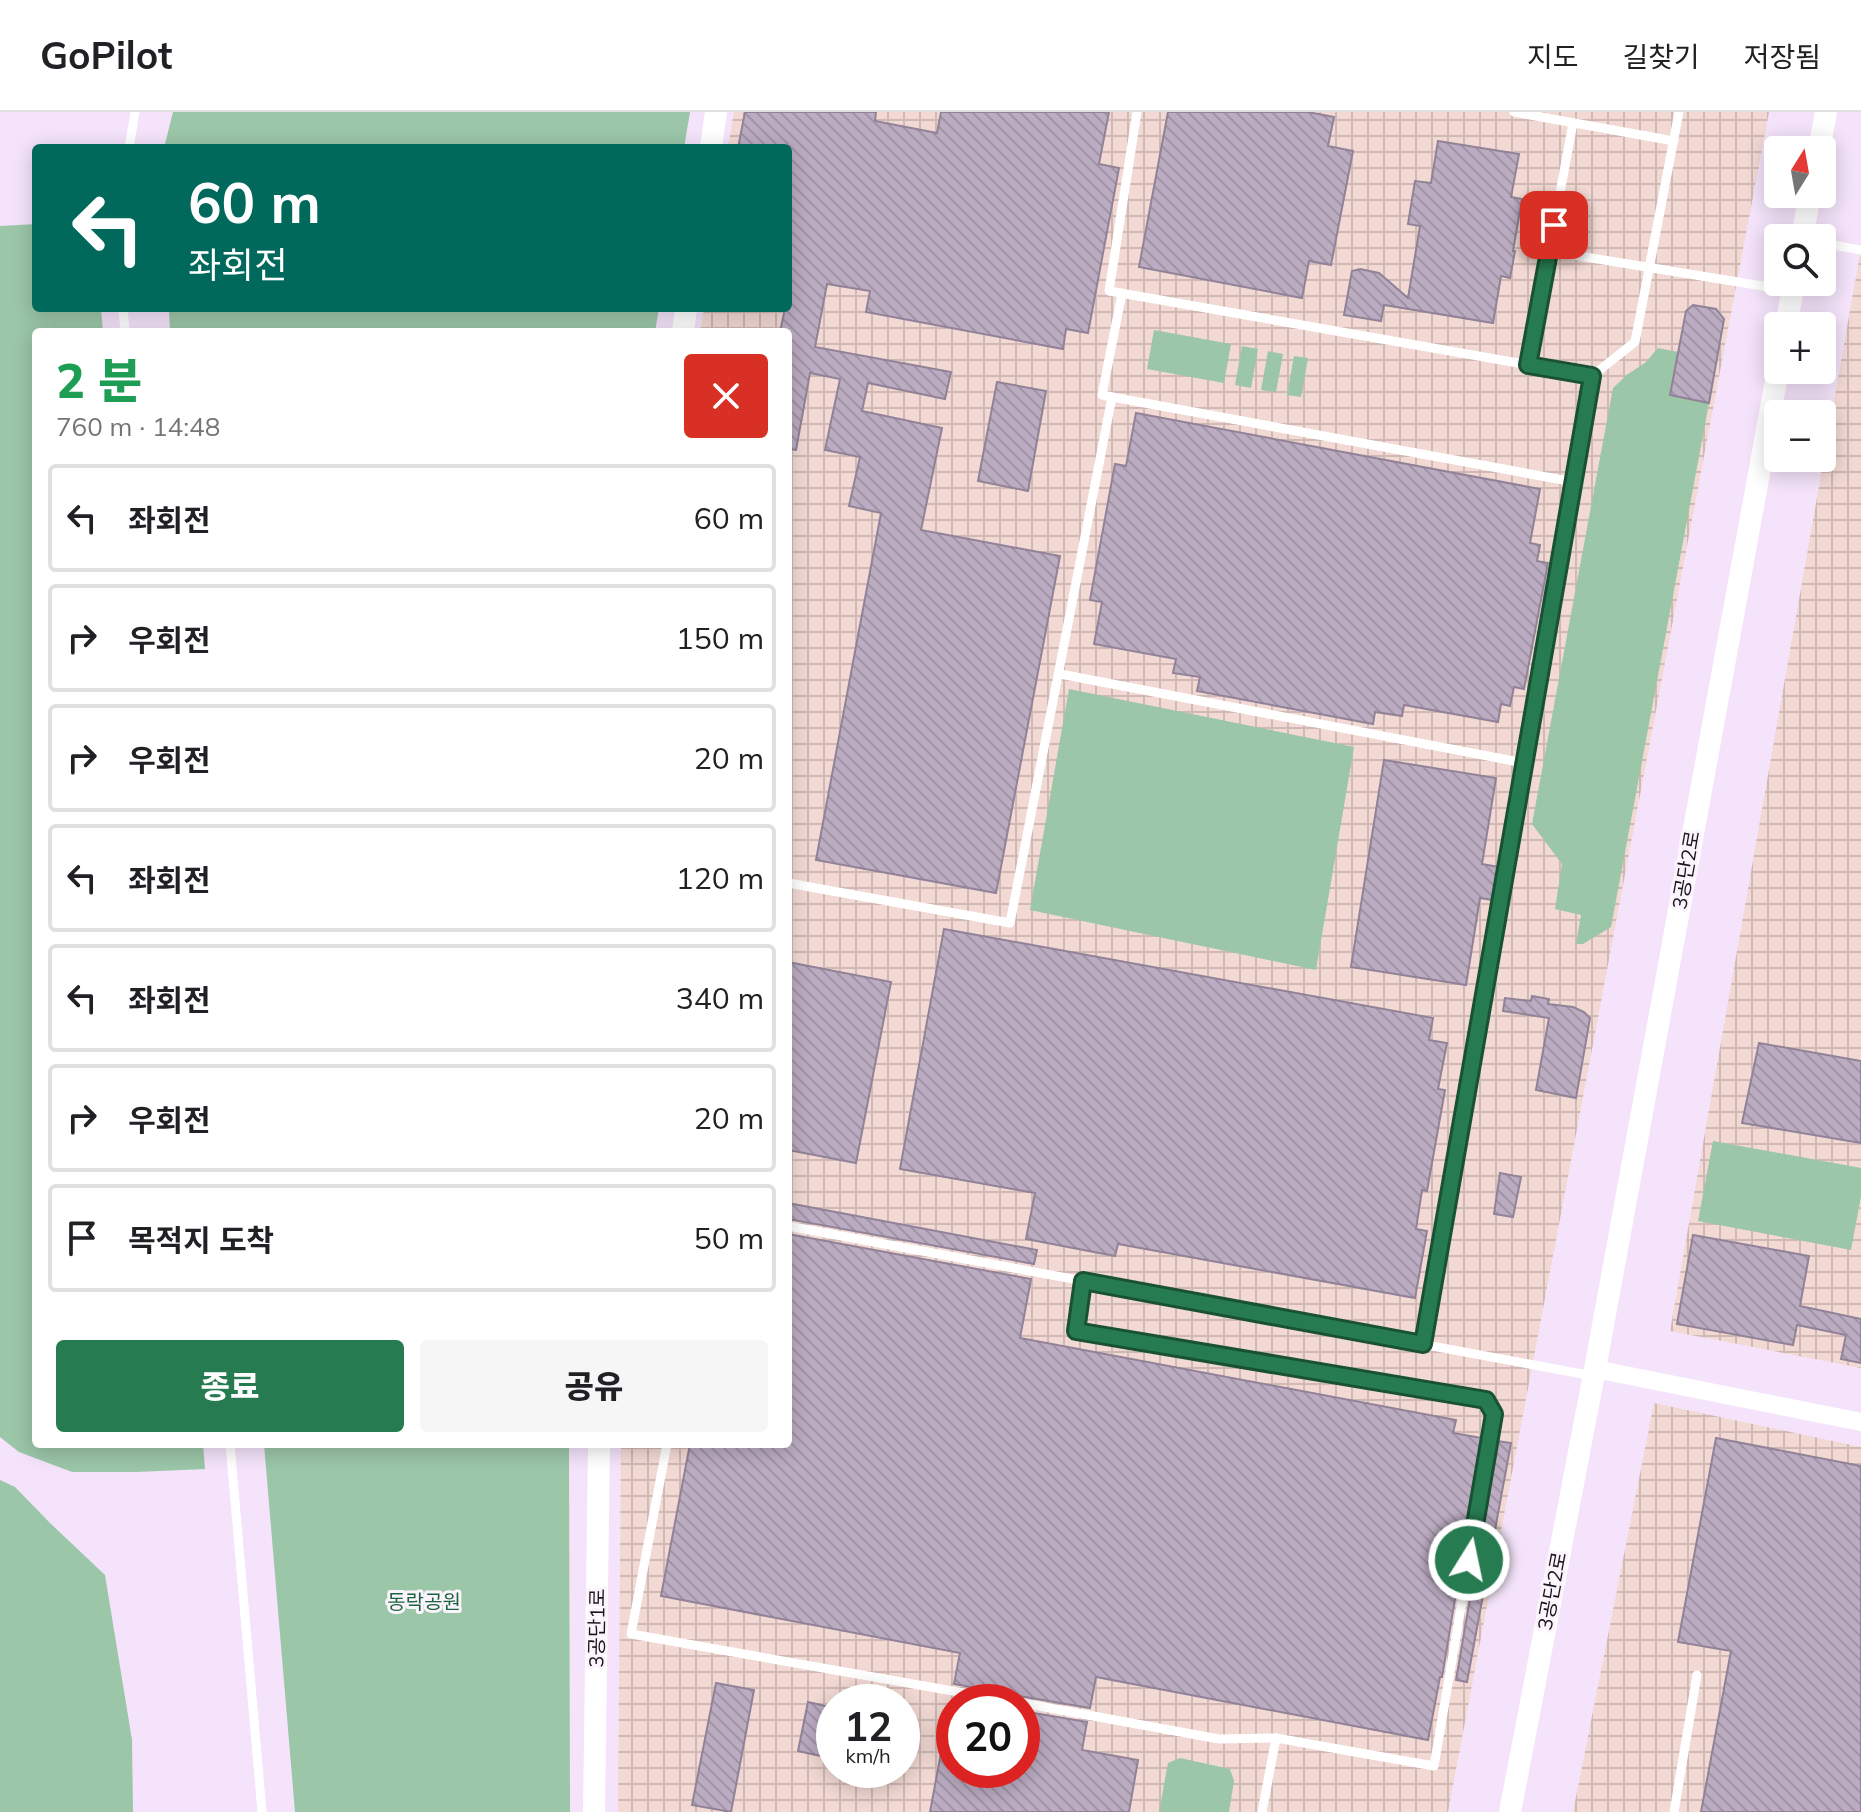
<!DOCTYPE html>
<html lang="ko">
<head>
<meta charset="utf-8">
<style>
	:root { --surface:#fff; --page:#f6f6f6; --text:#202124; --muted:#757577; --line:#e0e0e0; --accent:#267c50 }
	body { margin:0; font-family:Mulish,"Noto Sans KR",sans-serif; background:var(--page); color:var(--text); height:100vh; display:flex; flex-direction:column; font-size:30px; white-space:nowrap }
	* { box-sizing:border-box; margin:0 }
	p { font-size:26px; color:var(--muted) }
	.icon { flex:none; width:44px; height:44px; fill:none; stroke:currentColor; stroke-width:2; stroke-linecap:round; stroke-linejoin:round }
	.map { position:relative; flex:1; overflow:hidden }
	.details { position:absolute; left:32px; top:216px; width:760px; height:1120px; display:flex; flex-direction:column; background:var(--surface); border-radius:8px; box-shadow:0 4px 20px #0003 }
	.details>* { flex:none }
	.top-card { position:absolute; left:32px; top:32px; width:760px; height:168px; border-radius:8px; box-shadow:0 4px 20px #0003; background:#00695c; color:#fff; overflow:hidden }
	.needle { width:52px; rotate:11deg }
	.controls { position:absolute; left:1764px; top:24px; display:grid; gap:16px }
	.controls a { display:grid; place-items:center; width:72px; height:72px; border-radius:8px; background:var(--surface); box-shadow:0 4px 20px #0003; font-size:40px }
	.speed { position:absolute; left:816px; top:1572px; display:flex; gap:16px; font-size:40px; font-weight:700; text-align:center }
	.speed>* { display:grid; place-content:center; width:104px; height:104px; border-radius:50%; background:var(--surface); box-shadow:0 4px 20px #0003; line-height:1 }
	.speed small { font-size:20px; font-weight:400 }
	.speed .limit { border:12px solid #d22; background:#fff; color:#111 }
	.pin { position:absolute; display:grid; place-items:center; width:68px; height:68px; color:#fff; margin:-34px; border-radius:16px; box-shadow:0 4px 12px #0006 }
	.me { position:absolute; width:88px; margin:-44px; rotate:10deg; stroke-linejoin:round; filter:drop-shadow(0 0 6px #0008) }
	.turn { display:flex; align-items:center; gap:28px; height:168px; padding:0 24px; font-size:36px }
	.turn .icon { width:104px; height:104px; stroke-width:2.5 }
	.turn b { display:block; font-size:56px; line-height:68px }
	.round { display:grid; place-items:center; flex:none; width:84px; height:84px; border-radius:8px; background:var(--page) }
	.summary { display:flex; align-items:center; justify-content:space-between; height:136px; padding:0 24px }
	h1 { font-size:48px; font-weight:800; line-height:60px; color:#1e9e55 }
	.action { display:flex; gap:16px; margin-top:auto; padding:16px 24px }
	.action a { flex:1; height:92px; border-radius:8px; background:var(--accent); color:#fff; font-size:32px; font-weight:800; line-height:92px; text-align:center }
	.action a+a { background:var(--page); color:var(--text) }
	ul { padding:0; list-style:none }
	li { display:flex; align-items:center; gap:24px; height:108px; margin:0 16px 12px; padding:0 8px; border:4px solid var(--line); border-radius:8px }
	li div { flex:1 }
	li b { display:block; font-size:30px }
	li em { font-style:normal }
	header { display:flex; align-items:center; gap:48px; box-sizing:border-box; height:112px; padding:0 40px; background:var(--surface); border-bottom:2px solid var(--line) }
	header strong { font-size:38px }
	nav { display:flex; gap:44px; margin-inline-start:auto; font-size:28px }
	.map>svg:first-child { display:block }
</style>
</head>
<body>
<header>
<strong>GoPilot</strong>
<nav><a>지도</a><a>길찾기</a><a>저장됨</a></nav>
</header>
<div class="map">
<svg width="1861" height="1700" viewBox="0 0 1861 1700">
	<defs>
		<pattern id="industrial-grid" width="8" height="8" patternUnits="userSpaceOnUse" patternTransform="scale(2)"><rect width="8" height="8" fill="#f3d9d4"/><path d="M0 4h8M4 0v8" fill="none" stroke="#d0b9b5"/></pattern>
		<pattern id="building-back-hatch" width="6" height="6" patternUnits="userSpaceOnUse" patternTransform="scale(2)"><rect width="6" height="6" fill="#bcacc2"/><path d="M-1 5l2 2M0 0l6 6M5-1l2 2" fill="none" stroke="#a193a6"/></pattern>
	</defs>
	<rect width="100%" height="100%" fill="#f4e3fa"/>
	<g fill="url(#industrial-grid)" fill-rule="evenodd">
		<path d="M734,0H1769L1448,1700H618L621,1332H788V220H700L704,196H788V36H728ZM834,1590H902V1658H834ZM954,1590H1022V1658H954Z"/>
		<path d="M1861,136V1256L1670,1219Z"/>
		<path d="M1654,1291L1861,1335V1700H1573Z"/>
	</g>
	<g fill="#9bc6a8">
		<path d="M173,0H690L684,36H164Z"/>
		<path d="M36,112V196H101L103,220H36V1332H203L205,1357L136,1360H72L19,1340L0,1325V114Z"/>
		<path d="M169,196H659L655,220H170Z"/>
		<path d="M1154,218L1231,232L1224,271L1147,257Z"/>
		<path d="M1242,234L1258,237L1251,276L1235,273Z"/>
		<path d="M1658,236L1678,240L1670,283L1709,291L1611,815L1583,832H1576L1581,803L1555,797L1562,752L1532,712L1613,276L1628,262L1645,251Z"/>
		<path d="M1268,239L1283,242L1276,280L1261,278Z"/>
		<path d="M1294,244L1308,246L1301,285L1287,283Z"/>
		<path d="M1069,577L1354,635L1316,858L1030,798Z"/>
		<path d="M1713,1029L1861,1056V1084L1851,1138L1698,1109Z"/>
		<path d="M264,1332H569L570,1700H295Z"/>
		<path d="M0,1368L15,1375L50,1411L105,1463L132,1628L133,1700H0Z"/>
		<path d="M1180,1646L1230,1657L1234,1669L1229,1700H1159L1168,1651Z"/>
	</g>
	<g fill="url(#building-back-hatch)" stroke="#918297" stroke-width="2">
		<path d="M745,0H876L875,9L937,21L941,0H1109L1099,52L1119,56L1088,221L1066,217L1063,237L866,200L870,179L827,172L815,235L951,260L945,287L868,271L862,299L942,316L921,418L1060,444L996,781L816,748L881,401L849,394L860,345L825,338L840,267L810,261L796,338L788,337V220H780L785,196H788V180L791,164L788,163V36H738Z"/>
		<path d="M1168,0H1308L1334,5L1328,34L1353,39L1331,153L1309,149L1302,186L1139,155Z"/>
		<path d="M1438,29L1519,42L1511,85L1522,87L1513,139H1515L1510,166L1501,164L1493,211L1384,193L1381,209L1344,203L1352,159L1360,157L1379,161L1408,186L1420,114L1408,112L1415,69L1431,71Z"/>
		<path d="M1693,193L1716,197L1724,207L1709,291L1670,283L1686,199Z"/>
		<path d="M997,270L1046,279L1028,379L978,369Z"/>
		<path d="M1136,301L1540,377L1530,431L1540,433L1537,449L1548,451L1524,577L1514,575L1510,594L1501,592L1498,610L1404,593L1402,604L1375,600L1373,612L1197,579L1200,565L1173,561L1176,547L1094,532L1102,490L1090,488L1115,352L1126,354Z"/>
		<path d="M1384,648L1496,666L1482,752L1499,755L1493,788L1480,786L1466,873L1351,855Z"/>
		<path d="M944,817L1433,906L1429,928L1447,931L1438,977L1445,978L1427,1079L1422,1078L1416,1117L1427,1119L1415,1186L1118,1132L1115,1144L1026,1127L1035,1081L900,1057Z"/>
		<path d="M788,850L891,870L856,1051L788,1038Z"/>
		<path d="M1532,884L1549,887L1548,892L1573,895L1584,900L1590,906L1576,986L1536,978L1549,906L1503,899L1505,886L1531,889Z"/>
		<path d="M1759,931L1861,949V1031L1742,1011Z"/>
		<path d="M1500,1061L1521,1065L1513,1105L1494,1102Z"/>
		<path d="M788,1091L1037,1138L1034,1152L788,1107Z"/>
		<path d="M788,1122L1031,1167L1020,1226L1456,1308L1453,1321L1482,1326L1442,1565H1440L1428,1628L1096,1565L1090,1596L1019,1584L954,1572L960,1541L661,1484L690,1332H788Z"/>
		<path d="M1693,1123L1809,1144L1800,1194L1861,1207V1251L1841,1247L1846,1223L1797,1213L1793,1233L1677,1212Z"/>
		<path d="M1716,1326L1861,1354V1700H1701L1731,1539L1678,1530Z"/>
		<path d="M1497,1329L1511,1331L1467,1570L1456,1568Z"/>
		<path d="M716,1571L754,1578L731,1700L692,1693Z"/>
		<path d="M808,1590L834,1596V1647L798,1639Z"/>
		<path d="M1022,1599L1087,1610L1082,1638L1138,1648L1129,1700H930L946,1614L954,1615V1658H1022Z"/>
	</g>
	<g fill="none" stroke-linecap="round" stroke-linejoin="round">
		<g stroke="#fff" stroke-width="9">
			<path d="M1137,0L1109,179L1592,264"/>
			<path d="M1514,0L1674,29"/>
			<path d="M129,36L135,0"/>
			<path d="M1822,131L1861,138"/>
			<path d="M1549,139L1793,179"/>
			<path d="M123,196L125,220"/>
			<path d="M1528,253L1573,11"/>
			<path d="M1112,285L1574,370"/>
			<path d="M1060,562L1524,651"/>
			<path d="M788,771L1010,811L1112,285L1102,283L1122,181"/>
			<path d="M788,1114L1593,1264"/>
			<path d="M1423,1232L1592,264L1635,230L1679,0"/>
			<path d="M230,1332L262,1700"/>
			<path d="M667,1332L631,1522L1015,1590"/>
			<path d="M1022,1591L1219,1627L1276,1626L1434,1654L1494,1302L1486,1288L1076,1219L1083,1169"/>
			<path d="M1262,1700L1276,1626"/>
			<path d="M1674,1700L1697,1563"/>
		</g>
		<path stroke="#fff" stroke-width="18" d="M1595,1257L1861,1310"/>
		<g stroke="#fff" stroke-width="22">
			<path d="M711,36L716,0"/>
			<path d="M1819,38L1826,0"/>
			<path d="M1802,126L1810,82"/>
			<path d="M1786,214L1794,170"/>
			<path d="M683,220L686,196"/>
			<path d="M594,1700L599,1332"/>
			<path d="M1510,1700L1595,1257L1778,258"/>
		</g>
	</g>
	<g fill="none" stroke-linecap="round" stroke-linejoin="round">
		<defs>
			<path id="route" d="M1469,1448L1494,1302L1486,1288L1076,1219L1083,1169L1423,1232L1592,264L1528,253L1554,113"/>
		</defs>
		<use href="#route" stroke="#195134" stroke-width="20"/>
		<use href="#route" stroke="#267c50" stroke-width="14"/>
	</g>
	<g text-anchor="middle" stroke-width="6" stroke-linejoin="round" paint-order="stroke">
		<g font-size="20" fill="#1a141c" stroke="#fbf4fd">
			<text transform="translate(1686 758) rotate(-80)" y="7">3공단2로</text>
			<text transform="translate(1552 1479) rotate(-79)" y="7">3공단2로</text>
			<text transform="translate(597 1516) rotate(-89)" y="7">3공단1로</text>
		</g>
		<g font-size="20" fill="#1b643c" stroke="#fbf4fd">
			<text x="424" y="1497">동락공원</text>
		</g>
	</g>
</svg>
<div class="controls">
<a><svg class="needle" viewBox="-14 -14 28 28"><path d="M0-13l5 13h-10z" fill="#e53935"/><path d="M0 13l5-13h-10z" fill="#757577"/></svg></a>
<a><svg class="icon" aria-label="search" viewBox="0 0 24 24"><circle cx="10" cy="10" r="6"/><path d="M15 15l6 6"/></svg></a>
<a>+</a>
<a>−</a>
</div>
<div class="speed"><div>12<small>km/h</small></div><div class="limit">20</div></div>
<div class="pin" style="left:1554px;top:113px;background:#d93025"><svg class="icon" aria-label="arrive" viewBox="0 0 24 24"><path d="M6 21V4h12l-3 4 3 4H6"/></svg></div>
<svg class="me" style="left:1469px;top:1448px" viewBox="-20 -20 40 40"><circle r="17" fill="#267c50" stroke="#fff" stroke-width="3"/><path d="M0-11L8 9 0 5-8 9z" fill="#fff"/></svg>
<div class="top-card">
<div class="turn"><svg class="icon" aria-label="left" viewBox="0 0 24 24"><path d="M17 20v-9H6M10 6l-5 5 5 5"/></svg><div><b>60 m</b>좌회전</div></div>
</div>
<section class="details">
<div class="summary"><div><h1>2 분</h1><p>760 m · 14:48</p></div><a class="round" style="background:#d93025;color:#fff"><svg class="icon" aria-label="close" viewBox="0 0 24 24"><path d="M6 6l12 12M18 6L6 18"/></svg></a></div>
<ul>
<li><svg class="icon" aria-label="left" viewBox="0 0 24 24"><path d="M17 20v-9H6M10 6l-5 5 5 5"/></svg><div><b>좌회전</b></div><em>60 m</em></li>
<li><svg class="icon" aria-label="right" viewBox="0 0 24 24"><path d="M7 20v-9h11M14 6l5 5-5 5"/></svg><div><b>우회전</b></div><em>150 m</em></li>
<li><svg class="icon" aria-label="right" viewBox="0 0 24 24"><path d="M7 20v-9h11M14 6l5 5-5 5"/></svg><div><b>우회전</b></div><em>20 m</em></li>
<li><svg class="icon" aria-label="left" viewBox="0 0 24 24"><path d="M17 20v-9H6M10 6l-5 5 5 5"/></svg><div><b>좌회전</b></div><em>120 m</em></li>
<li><svg class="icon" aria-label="left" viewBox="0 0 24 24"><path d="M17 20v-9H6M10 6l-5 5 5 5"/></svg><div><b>좌회전</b></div><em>340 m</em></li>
<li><svg class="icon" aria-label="right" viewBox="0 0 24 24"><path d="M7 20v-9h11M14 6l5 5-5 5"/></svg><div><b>우회전</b></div><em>20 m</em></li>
<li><svg class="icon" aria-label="arrive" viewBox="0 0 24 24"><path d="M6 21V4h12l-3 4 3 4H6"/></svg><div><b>목적지 도착</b></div><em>50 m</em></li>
</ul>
<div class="action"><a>종료</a><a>공유</a></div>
</section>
</div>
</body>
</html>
